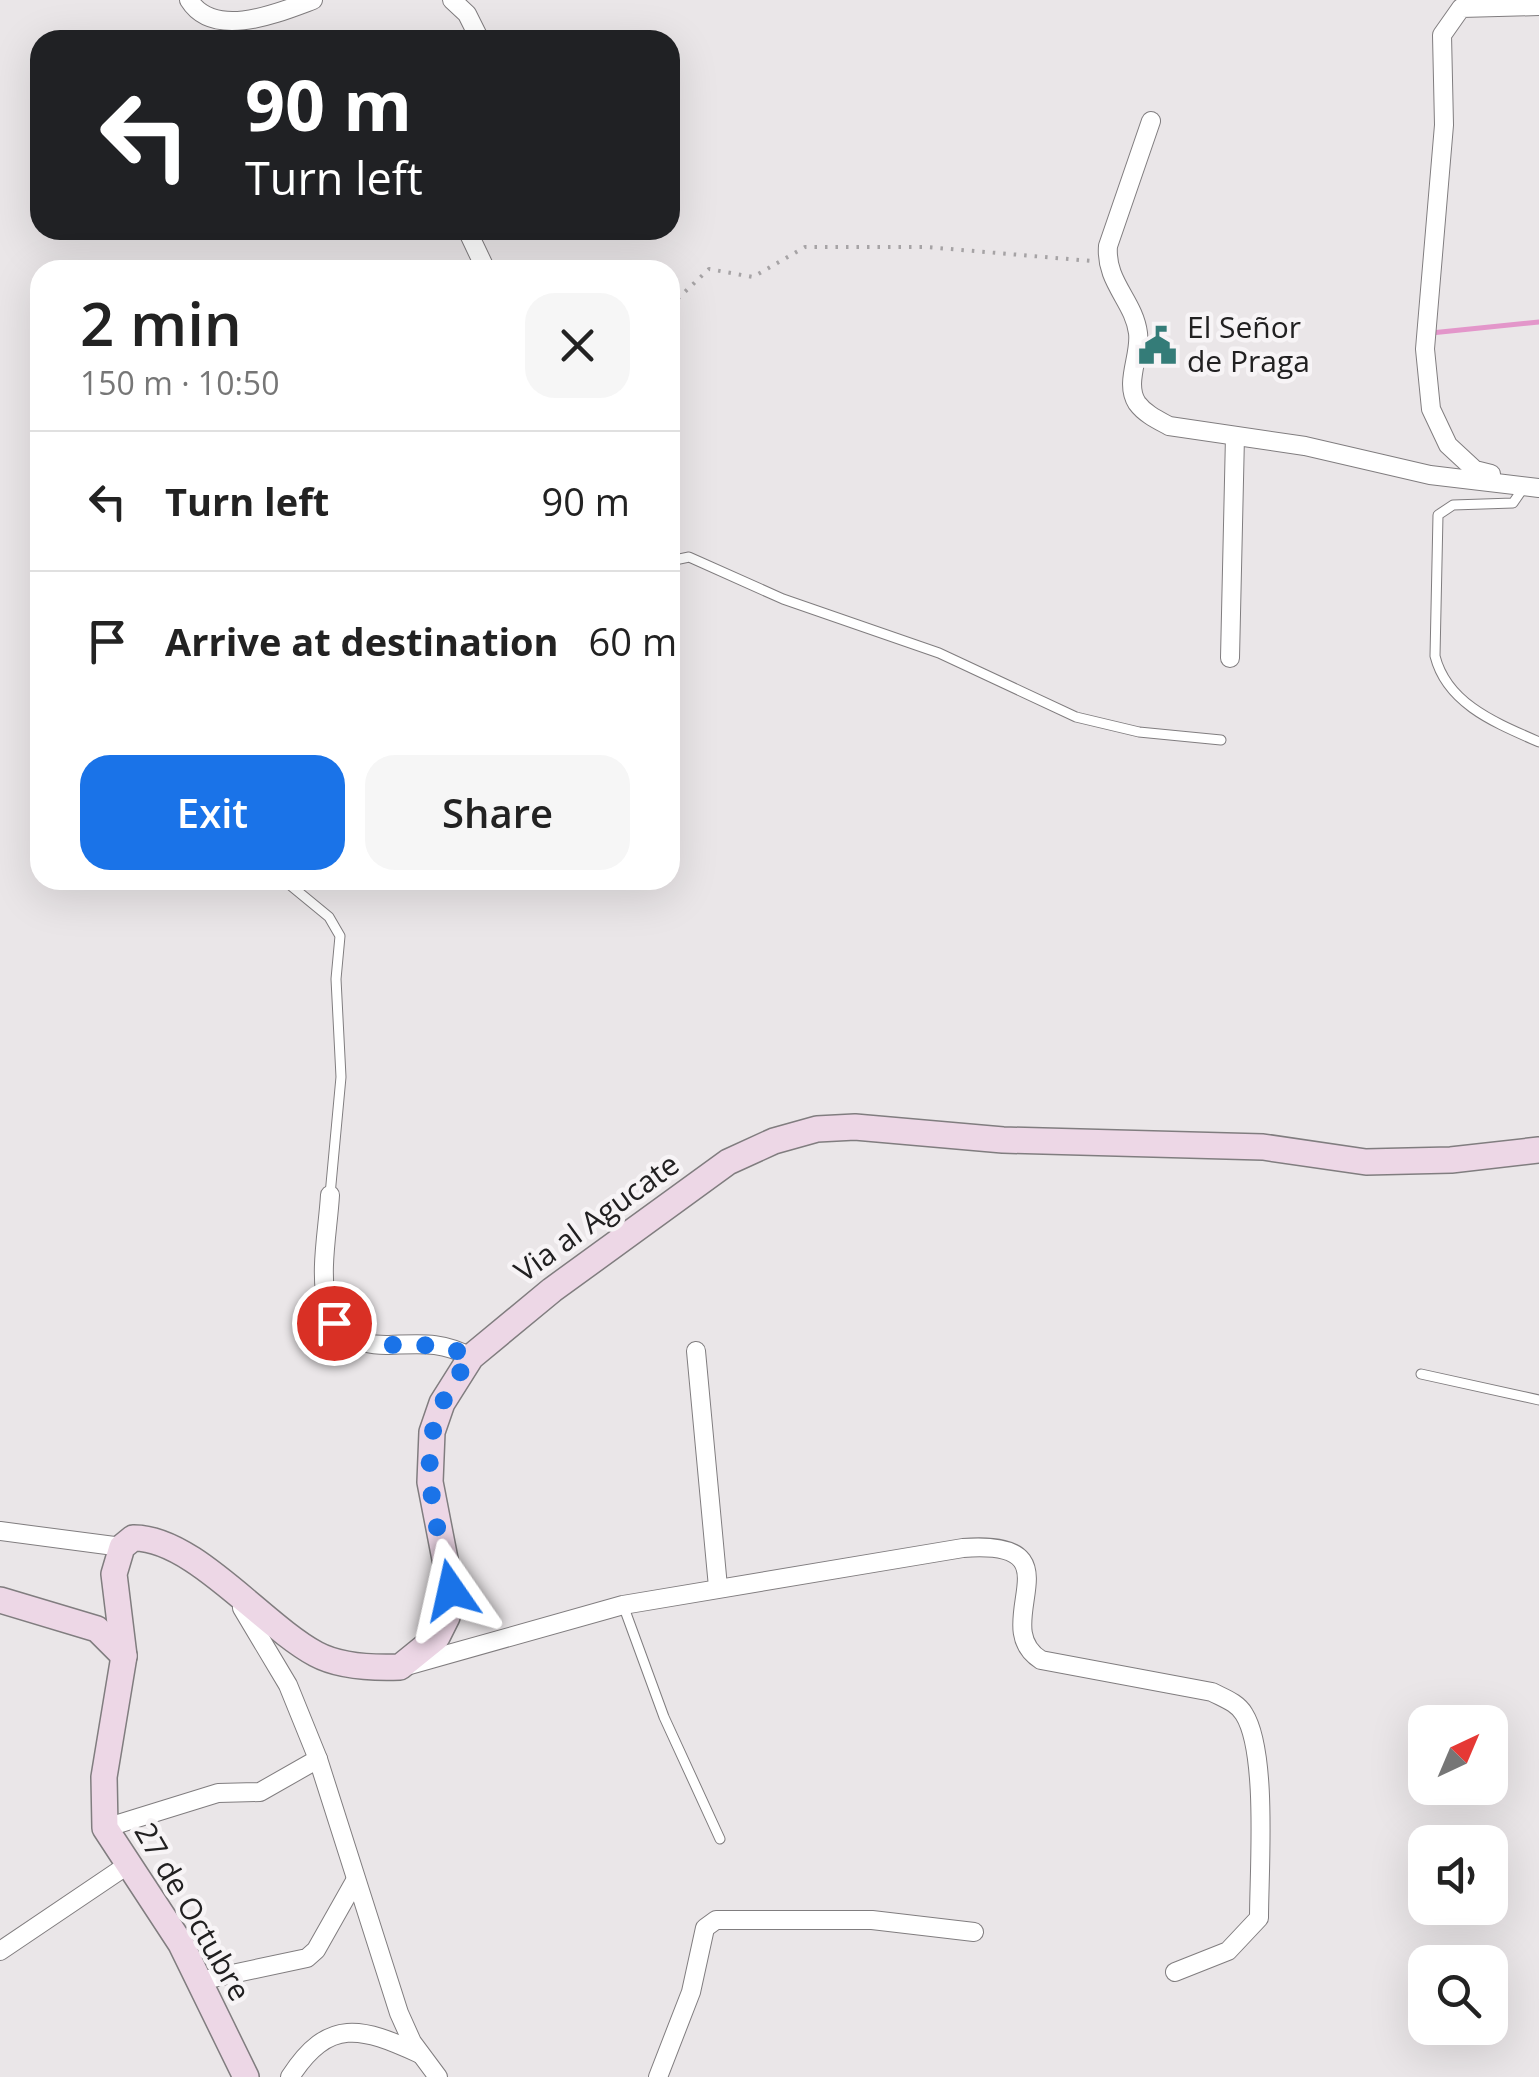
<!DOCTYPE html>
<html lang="en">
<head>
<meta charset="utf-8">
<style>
	:root { --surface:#fff; --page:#f6f6f6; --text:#222; --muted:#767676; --line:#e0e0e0; --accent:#1a73e8 }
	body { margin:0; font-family:"Open Sans",sans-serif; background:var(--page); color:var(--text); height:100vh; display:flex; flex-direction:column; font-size:38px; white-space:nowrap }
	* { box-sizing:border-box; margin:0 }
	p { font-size:32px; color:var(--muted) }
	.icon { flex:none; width:55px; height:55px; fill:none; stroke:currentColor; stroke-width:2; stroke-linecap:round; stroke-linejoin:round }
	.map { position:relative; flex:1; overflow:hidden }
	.drawer { position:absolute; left:30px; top:260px; width:650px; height:630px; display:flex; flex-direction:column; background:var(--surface); border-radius:30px; box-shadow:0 10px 40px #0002 }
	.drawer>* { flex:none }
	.banner { position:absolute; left:30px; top:30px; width:650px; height:210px; border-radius:30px; box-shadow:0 10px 40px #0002; background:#202124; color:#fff; overflow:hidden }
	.needle { width:65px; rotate:44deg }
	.fabs { position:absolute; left:1408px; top:1705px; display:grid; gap:20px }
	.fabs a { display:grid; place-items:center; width:100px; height:100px; border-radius:20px; background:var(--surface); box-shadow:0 10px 40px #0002; font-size:50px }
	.pin { position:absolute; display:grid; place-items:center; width:85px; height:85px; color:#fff; margin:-42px; border:5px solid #fff; border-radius:50%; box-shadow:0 2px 10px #0007 }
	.me { position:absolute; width:110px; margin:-55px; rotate:349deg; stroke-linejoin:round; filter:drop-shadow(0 0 8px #0008) }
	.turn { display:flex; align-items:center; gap:35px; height:210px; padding:0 50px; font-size:45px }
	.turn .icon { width:130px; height:130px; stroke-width:2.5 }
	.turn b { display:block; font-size:70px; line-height:85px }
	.round { display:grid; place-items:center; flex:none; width:105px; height:105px; border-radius:30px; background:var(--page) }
	.headline { display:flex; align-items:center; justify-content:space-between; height:170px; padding:0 50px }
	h1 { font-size:60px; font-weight:600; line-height:75px }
	.button { display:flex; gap:20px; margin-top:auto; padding:20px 50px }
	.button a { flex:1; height:115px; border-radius:30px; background:var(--accent); color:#fff; font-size:40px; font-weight:600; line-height:115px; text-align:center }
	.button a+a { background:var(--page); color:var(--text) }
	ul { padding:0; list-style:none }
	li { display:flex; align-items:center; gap:30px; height:140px; padding:0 50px; border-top:2px solid var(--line) }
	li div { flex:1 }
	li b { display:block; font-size:38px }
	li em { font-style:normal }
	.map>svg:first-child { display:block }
</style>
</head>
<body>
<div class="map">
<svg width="1539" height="2077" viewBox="0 0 1539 2077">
	<rect width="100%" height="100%" fill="#eae6e8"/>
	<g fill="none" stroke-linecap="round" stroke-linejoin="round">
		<path stroke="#e396ca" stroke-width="5" d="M1431,333L1539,322"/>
		<defs>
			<g id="lane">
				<path d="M1524,487L1513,503L1453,505L1438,515L1435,656C1447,704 1496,723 1539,742"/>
				<path d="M670,561L689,557L783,599L939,653L1076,717L1139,732L1221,740"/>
				<path d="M284,880L329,917L340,936L336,979L341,1077L330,1195"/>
				<path d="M1421,1374L1539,1400"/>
				<path d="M623,1605L664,1717L720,1839"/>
			</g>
			<g id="street">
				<path d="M189,0C214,40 278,13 313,0"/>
				<path d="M452,0L467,14L480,40"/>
				<path d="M1151,121L1108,246C1105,282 1134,301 1138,333C1141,355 1124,383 1137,403C1145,414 1158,420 1169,426L1305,446L1430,475L1539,488"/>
				<path d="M467,230L486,270"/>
				<path d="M1491,474L1475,470L1448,445L1431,409L1425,349L1444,125L1442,35L1461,8L1539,6"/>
				<path d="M1230,658L1235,436"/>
				<path d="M330,1195C327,1252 300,1347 389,1345C421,1344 441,1341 471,1357"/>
				<path d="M696,1351L718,1587"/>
				<path d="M0,1531L122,1547"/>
				<path d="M242,1608L288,1685L318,1759L399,2013L412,2042L438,2077"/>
				<path d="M406,1666L623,1605L963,1548C1084,1539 985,1625 1041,1660L1212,1692C1223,1698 1237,1702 1244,1714C1268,1752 1259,1870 1259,1918L1228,1951L1175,1972"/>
				<path d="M105,1828L218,1793L260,1792L318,1759"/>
				<path d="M0,1951L126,1866"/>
				<path d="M199,1981L307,1958L316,1950L355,1881"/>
				<path d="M290,2077C329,2017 361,2027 420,2054"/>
				<path d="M658,2077L691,1992L705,1928L716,1920H872L974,1932"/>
			</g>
			<g id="secondary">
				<path d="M0,1600L97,1629L124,1656"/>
				<path d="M246,2077L181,1944L105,1828L104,1777L124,1656L114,1574L122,1547L133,1538C193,1537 262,1625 316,1654C340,1667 374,1668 400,1667L437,1637L447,1617L451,1590L430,1482L432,1432L442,1403L471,1357L552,1290L728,1162L774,1141L817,1129L855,1127L1003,1140L1263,1147L1366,1162L1451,1160L1539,1150"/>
			</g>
		</defs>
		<use href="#lane" stroke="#807d7f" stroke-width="11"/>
		<use href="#street" stroke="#807d7f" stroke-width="20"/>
		<use href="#secondary" stroke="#807d7f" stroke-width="28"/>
		<path stroke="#a6a3a5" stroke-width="4" stroke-dasharray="2.5 8" stroke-linecap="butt" d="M670,306L709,269L753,277L805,247H926L1092,261"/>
		<use href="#lane" stroke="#fff" stroke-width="9"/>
		<use href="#street" stroke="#fff" stroke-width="18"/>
		<use href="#secondary" stroke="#edd7e6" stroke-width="25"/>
	</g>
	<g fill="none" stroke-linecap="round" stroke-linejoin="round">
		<path stroke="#1a73e8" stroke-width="18" stroke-dasharray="0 32.4" d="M334,1323C371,1363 422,1330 470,1357C461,1372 449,1388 442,1404C415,1462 439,1531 451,1590"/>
	</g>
	<defs>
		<symbol id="civic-bare" viewBox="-9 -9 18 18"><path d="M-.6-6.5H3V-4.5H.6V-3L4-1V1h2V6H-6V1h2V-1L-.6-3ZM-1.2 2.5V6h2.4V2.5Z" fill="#347c78" stroke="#f7f4f6" stroke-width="2.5" paint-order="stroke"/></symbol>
	</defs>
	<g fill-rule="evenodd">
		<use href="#civic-bare" x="1130" y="318" width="55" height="55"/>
	</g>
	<g text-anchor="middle" stroke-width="9" stroke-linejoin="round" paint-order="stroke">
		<g font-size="30" fill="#212021" stroke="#f7f4f6" text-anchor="start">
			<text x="1187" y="338">El Señor<tspan x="1187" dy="34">de Praga</tspan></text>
		</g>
		<g font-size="30" fill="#212021" stroke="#f7f4f6">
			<text transform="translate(597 1218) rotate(-36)" y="10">Via al Agucate</text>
			<text transform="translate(192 1912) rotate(60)" y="10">27 de Octubre</text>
		</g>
	</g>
</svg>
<div class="fabs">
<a><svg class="needle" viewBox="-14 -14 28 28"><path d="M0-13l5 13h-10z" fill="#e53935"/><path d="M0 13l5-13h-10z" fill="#767676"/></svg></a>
<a><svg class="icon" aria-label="sound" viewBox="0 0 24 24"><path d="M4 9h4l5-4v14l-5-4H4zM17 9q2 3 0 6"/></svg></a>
<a><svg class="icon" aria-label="search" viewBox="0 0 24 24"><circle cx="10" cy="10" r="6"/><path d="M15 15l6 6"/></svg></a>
</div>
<div class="pin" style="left:334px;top:1323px;background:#d93025"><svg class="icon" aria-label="arrive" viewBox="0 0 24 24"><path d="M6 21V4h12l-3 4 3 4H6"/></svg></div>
<svg class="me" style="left:451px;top:1590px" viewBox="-20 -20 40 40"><path d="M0-17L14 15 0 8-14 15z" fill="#1a73e8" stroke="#fff" stroke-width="4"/></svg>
<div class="banner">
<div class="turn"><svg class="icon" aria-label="left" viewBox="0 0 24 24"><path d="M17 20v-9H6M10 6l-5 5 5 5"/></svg><div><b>90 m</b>Turn left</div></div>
</div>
<section class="drawer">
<div class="headline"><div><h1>2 min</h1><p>150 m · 10:50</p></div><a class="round"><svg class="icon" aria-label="close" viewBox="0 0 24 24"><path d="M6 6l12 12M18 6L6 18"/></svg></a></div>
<ul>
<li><svg class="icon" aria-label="left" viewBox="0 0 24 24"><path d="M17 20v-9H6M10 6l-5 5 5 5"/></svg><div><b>Turn left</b></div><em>90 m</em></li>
<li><svg class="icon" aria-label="arrive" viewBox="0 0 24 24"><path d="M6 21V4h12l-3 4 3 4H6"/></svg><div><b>Arrive at destination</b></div><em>60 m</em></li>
</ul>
<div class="button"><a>Exit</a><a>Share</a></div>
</section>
</div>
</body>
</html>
